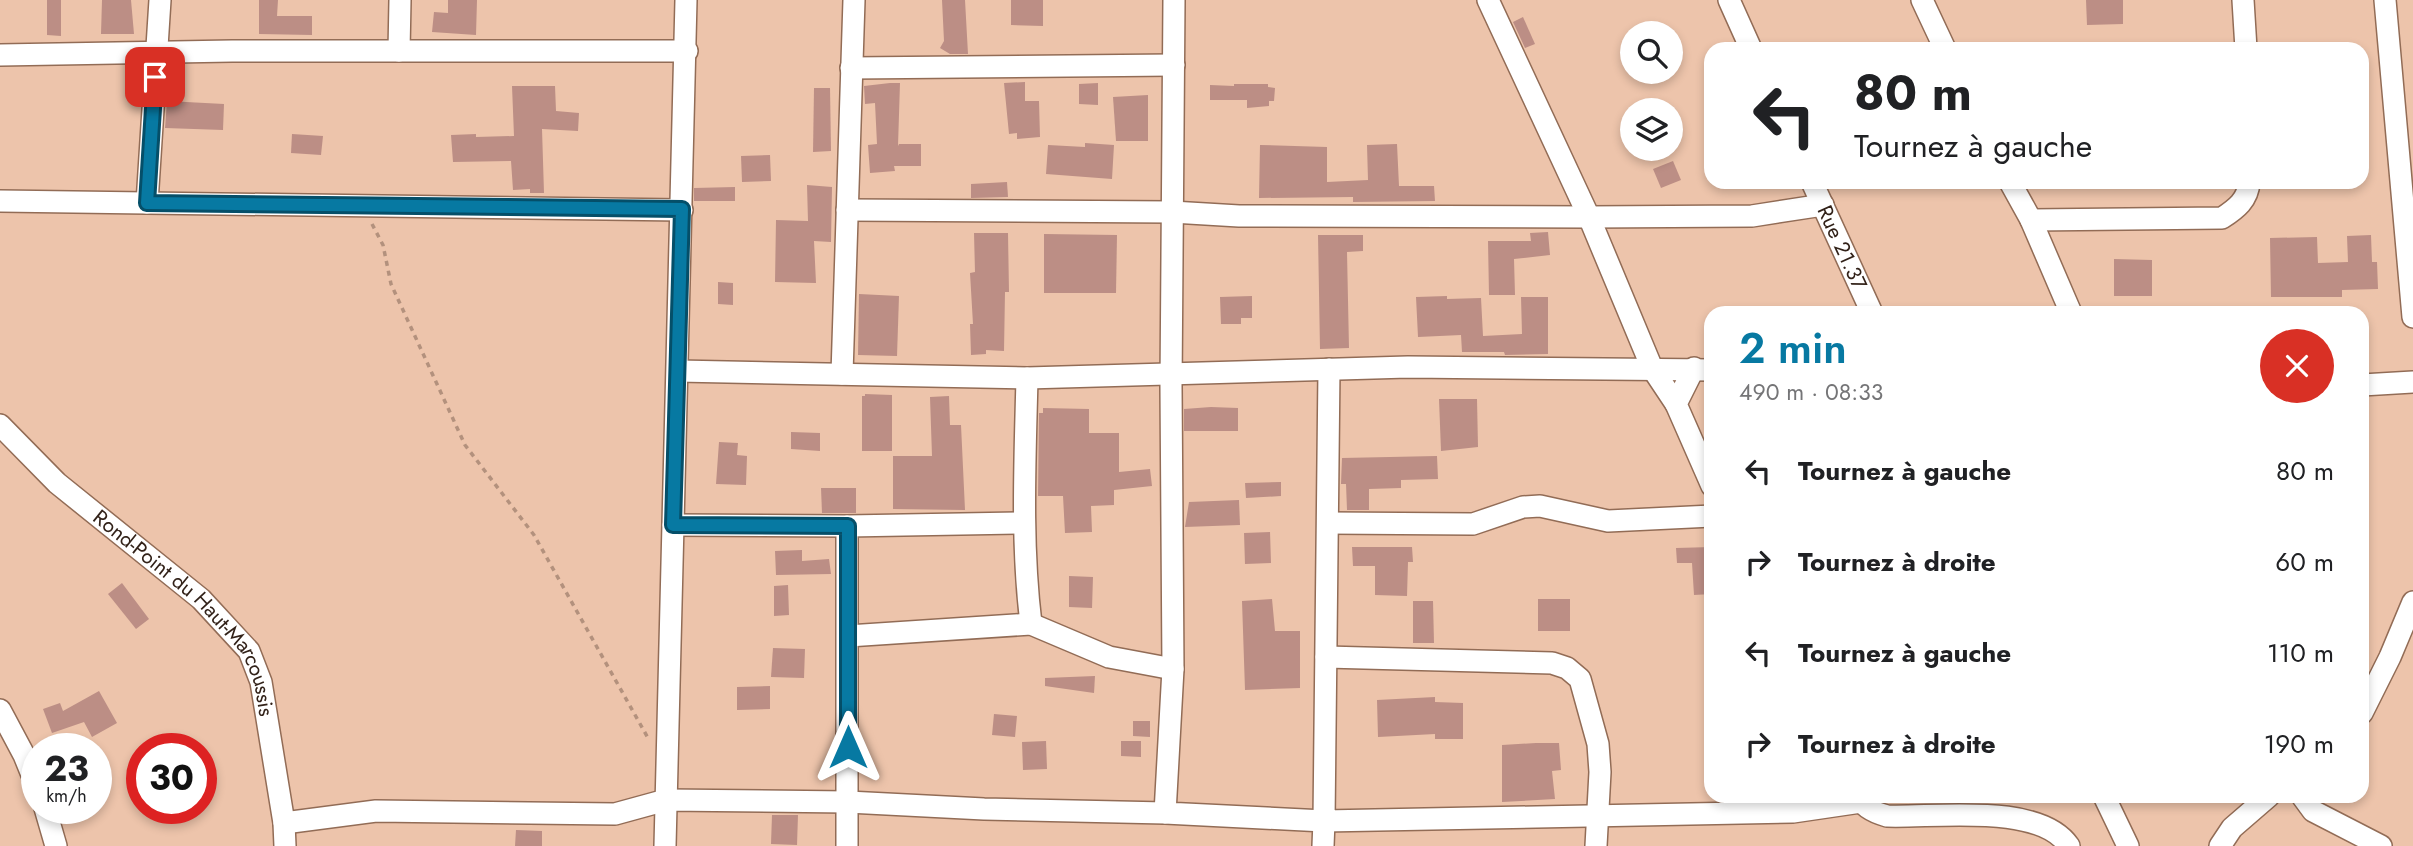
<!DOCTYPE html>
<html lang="fr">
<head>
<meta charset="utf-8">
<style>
	:root { --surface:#fff; --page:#f2f2f2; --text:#202124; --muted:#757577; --accent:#0779a2 }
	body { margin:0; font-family:Jost,sans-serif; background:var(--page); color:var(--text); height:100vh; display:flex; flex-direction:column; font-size:26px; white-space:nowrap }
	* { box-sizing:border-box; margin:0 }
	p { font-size:23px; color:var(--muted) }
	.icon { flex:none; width:38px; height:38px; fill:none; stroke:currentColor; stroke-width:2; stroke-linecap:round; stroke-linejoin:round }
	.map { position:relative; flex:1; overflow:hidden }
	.drawer { position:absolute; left:1704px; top:306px; width:665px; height:497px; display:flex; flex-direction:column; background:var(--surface); border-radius:21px; box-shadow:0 4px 10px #0003 }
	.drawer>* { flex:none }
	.banner { position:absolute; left:1704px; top:42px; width:665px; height:147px; border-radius:21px; box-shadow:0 4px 10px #0003; background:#fff; color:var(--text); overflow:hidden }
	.fabs { position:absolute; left:1620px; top:21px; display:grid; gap:14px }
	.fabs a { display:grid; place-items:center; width:63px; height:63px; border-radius:50%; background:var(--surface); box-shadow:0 4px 10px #0003; font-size:35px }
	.speed { position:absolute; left:21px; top:733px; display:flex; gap:14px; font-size:35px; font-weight:700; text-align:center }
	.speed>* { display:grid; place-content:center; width:91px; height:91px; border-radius:50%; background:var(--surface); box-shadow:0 4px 10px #0003; line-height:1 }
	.speed small { font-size:18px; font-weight:400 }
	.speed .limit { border:10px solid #d22; background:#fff; color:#111 }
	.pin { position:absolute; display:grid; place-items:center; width:60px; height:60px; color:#fff; margin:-30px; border-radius:14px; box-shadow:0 4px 10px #0006 }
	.me { position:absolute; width:77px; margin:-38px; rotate:0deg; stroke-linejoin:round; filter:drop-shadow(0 0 5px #0008) }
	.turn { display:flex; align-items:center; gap:24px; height:147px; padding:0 35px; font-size:32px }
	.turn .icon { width:91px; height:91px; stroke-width:2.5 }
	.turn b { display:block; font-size:49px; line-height:60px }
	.round { display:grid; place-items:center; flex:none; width:74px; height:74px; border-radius:37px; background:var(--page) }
	.summary { display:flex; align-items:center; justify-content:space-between; height:119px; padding:0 35px }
	h1 { font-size:42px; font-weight:600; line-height:52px; color:var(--accent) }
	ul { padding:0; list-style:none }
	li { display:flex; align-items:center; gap:21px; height:91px; padding:0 35px }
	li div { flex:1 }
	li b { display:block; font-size:26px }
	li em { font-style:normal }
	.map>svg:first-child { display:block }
</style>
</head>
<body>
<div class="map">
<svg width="2413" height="846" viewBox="0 0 2413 846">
	<rect width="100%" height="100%" fill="#edc4ab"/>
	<g fill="#bc8e85">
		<path d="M47,0H61V36L47,35Z"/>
		<path d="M102,0H131L134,34H101Z"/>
		<path d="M259,0H278L277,16H312V35L259,34Z"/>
		<path d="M448,0H477L476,35L432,32L434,12L448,13Z"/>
		<path d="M942,0H965L968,54H950L940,48L944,41Z"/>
		<path d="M1011,0H1043V26L1011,25Z"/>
		<path d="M2086,0H2123V24L2087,25Z"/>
		<path d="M1523,17L1535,44L1525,48L1513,22Z"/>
		<path d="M1025,82V101H1039L1040,137L1017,139V133L1009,134L1004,83Z"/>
		<path d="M890,83H900L898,146L899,144H921V166H894L895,171L870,173L868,145L877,144L875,103L865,104L864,86Z"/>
		<path d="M1098,83V105L1079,104V84Z"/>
		<path d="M1234,84H1268V87L1275,88L1274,101H1269V106L1247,108V100H1210V85L1234,86Z"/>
		<path d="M512,86H555L556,111L579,113L578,131L542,129L544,193H530V189L513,190L511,161L453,162L451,135L476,134V137L514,136Z"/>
		<path d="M814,88H830L831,151L813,152Z"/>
		<path d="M1148,95V141H1116L1113,97Z"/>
		<path d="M167,101L224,104L223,130L165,128Z"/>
		<path d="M292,134L323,136L321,155L291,153Z"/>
		<path d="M1085,143L1114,145L1112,179L1046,174L1048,145L1085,147Z"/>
		<path d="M1397,144L1399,186H1434L1435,201L1353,202V197L1259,198L1260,145L1327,147V182L1368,180L1367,145Z"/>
		<path d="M770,155L771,181L742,182L741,156Z"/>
		<path d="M1673,161L1681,180L1661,188L1653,169Z"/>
		<path d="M1007,182L1008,197L971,198V184Z"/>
		<path d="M807,185L832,187L831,242L814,241L816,283L775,282L776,220L808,221Z"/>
		<path d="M735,187V201H694V188Z"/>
		<path d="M1548,232L1550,255L1514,259L1515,295H1489L1488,241H1531L1530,233Z"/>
		<path d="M974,233H1008L1009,292H1005L1004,351L986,350V354L971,355L970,324H973L970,273L975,272Z"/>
		<path d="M1044,234L1117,235L1116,293H1044Z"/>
		<path d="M1318,235H1363V251L1347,252L1349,348L1320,349Z"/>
		<path d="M2371,235L2372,262H2377L2378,289L2342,290V297H2271L2270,238L2317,237L2318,263L2348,262L2347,236Z"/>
		<path d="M2114,259L2152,260V296H2114Z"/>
		<path d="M718,282L733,283V305L718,304Z"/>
		<path d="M859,294L899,296L897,356L858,355Z"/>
		<path d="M1252,296V318H1241V324H1221L1220,297Z"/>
		<path d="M1447,296V299L1481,298L1483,336L1522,334L1521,297H1548V354L1505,355L1504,352H1462L1461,335L1418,337L1416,297Z"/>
		<path d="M865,394L892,395V451H862V396H865Z"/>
		<path d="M949,396L950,425H961L965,510L893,509V456H932L930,397Z"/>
		<path d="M1439,399H1477L1478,447L1441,451Z"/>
		<path d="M1211,407L1238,408V431H1184V409Z"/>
		<path d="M1043,408L1089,409V433H1119V472L1150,469L1152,486L1114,490V505L1091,506L1092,532L1065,533L1063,496H1038L1039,413H1043Z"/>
		<path d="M791,432L820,433V451L791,449Z"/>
		<path d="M719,442L738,443L737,455L747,456L746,485L716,484Z"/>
		<path d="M1437,456L1438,479L1401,480V488L1369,489V510H1347L1346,484H1341L1342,458Z"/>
		<path d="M1281,482V496L1246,498L1245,483Z"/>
		<path d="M821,488H856V513H822Z"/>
		<path d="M1239,500L1240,525L1185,527L1189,502Z"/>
		<path d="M1270,532L1271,563L1245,564L1244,533Z"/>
		<path d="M1352,547H1412L1413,562H1408L1407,596L1375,595V566H1353Z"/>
		<path d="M1712,547V594L1694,595L1692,563H1677L1676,548Z"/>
		<path d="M802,550V561L829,559L831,574L776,575L775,551Z"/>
		<path d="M1069,576L1093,577L1092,608L1069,607Z"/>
		<path d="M122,583L149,619L136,629L108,594Z"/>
		<path d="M788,585L789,615L774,616V586Z"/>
		<path d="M1272,599L1275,631H1300V688L1245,690L1242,601Z"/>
		<rect x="1538" y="599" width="32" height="32"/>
		<path d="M1413,601H1433L1434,643H1413Z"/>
		<path d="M773,648L805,649L804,678L771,677Z"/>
		<path d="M1095,676L1094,693L1045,686V678Z"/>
		<path d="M770,686V709L737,710V687Z"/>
		<path d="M99,691L117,723L92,737L84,722L52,733L43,709L60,703L63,711Z"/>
		<path d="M1435,697V702L1463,703V739H1435V734L1378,737L1377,700Z"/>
		<path d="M994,714L1017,716L1015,737L992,735Z"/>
		<path d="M1133,721H1150V737L1133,736Z"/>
		<path d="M1046,741L1047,769L1023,770L1022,742Z"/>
		<path d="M1121,741H1141V757L1121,756Z"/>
		<path d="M1536,743H1559L1561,770L1552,771L1555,799L1502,802V745Z"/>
		<path d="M1905,796H1926V802L1907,803Z"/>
		<path d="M772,815H798L797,845L771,844Z"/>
		<path d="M516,830L542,831V846H515Z"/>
	</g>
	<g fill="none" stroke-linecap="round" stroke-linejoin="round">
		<defs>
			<g id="street">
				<path d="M1174,0L1171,386L1173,669L1165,813L1324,821L1323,846"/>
				<path d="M1488,0L1589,217L1652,368L1676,404"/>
				<path d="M1729,0L1751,49"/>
				<path d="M1922,0L1945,49"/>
				<path d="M2243,0L2246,49"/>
				<path d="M2385,0L2413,317"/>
				<path d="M399,51L400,0"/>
				<path d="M0,55L232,51H687"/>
				<path d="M851,68L1174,65"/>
				<path id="s1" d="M1812,182L1872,313"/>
				<path d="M2010,182L2031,220L2071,313"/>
				<path d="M0,201L682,210"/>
				<path d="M147,203L160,0"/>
				<path d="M847,210L1172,212L1239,216L1589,217L1752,216L1823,205"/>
				<path d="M2031,220L2222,218C2236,209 2248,200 2249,182"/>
				<path d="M1694,368L1676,404L1712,486"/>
				<path d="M1329,369L1324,821L1793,812L1861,802"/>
				<path d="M678,371L1027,378L1408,367L1712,370"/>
				<path d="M842,374L854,0"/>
				<path d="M1027,378C1025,461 1021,542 1031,624"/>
				<path d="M2362,385L2413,382"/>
				<path id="s2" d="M0,425L57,483L201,599L249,651L261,682L284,823L285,846"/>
				<path d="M1328,523L1473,524L1523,507L1540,506L1608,521L1712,516"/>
				<path d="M673,525L847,526L1023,523"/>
				<path d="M847,526V846"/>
				<path d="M848,636L1031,624L1109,657L1173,669"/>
				<path d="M1326,657L1552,663L1567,668L1580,679L1598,744L1600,772L1596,846"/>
				<path d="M0,710L24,755L37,787"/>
				<path d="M2362,713L2390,657L2413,602"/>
				<path d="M1858,796C1863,808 1876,813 1887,816C1934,818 2039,802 2069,846"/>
				<path d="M2104,796L2128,846"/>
				<path d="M2302,796L2313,811L2381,846"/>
				<path d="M45,808L56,846"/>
				<path d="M284,823L376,811L615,814L666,800L848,802L984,809L1165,813"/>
				<path d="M665,846L686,0"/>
				<path d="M2220,846L2232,828L2269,796"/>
			</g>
		</defs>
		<use href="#street" stroke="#926c56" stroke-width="24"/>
		<path stroke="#b3917d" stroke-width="3.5" stroke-dasharray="5 5" stroke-linecap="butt" d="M372,224L383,245L391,284L465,445L534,535L648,738"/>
		<use href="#street" stroke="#fff" stroke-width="21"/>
	</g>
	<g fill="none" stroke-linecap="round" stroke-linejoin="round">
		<defs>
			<path id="route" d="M155,77L147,203L682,209L673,525L848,526V747"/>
		</defs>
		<use href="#route" stroke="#054f69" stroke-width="18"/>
		<use href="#route" stroke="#0779a2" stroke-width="12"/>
	</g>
	<g text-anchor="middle" stroke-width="5" stroke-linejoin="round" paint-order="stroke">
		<g font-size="21" fill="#322219" stroke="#edc4ab">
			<text dy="7" stroke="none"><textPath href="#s1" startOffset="72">Rue 21.37</textPath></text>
			<text dy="7" stroke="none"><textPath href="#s2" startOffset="268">Rond-Point du Haut-Marcoussis</textPath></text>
		</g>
	</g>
</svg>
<div class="fabs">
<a><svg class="icon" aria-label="search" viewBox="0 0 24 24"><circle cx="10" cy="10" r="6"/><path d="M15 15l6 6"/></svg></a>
<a><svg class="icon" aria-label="layers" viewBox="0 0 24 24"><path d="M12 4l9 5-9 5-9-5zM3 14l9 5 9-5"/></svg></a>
</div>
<div class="speed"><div>23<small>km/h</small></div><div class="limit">30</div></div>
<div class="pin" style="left:155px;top:77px;background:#d93025"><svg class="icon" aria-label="arrive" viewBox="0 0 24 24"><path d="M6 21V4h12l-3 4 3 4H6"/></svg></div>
<svg class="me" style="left:848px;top:747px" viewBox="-20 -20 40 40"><path d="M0-17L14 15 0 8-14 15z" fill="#0779a2" stroke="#fff" stroke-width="4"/></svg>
<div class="banner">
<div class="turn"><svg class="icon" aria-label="left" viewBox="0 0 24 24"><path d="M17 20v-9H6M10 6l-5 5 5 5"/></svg><div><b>80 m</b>Tournez à gauche</div></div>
</div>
<section class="drawer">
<div class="summary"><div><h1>2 min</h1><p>490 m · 08:33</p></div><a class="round" style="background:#d93025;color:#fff"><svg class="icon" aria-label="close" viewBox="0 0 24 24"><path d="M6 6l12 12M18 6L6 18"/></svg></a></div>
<ul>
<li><svg class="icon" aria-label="left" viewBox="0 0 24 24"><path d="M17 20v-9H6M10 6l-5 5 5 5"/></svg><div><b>Tournez à gauche</b></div><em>80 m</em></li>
<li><svg class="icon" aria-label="right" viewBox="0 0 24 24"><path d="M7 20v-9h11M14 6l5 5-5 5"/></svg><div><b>Tournez à droite</b></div><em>60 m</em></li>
<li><svg class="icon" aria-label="left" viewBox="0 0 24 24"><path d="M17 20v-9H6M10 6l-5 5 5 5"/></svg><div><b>Tournez à gauche</b></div><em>110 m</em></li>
<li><svg class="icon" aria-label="right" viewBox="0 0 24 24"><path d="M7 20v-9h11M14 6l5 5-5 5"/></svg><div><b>Tournez à droite</b></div><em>190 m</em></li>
</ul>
</section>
</div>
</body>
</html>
